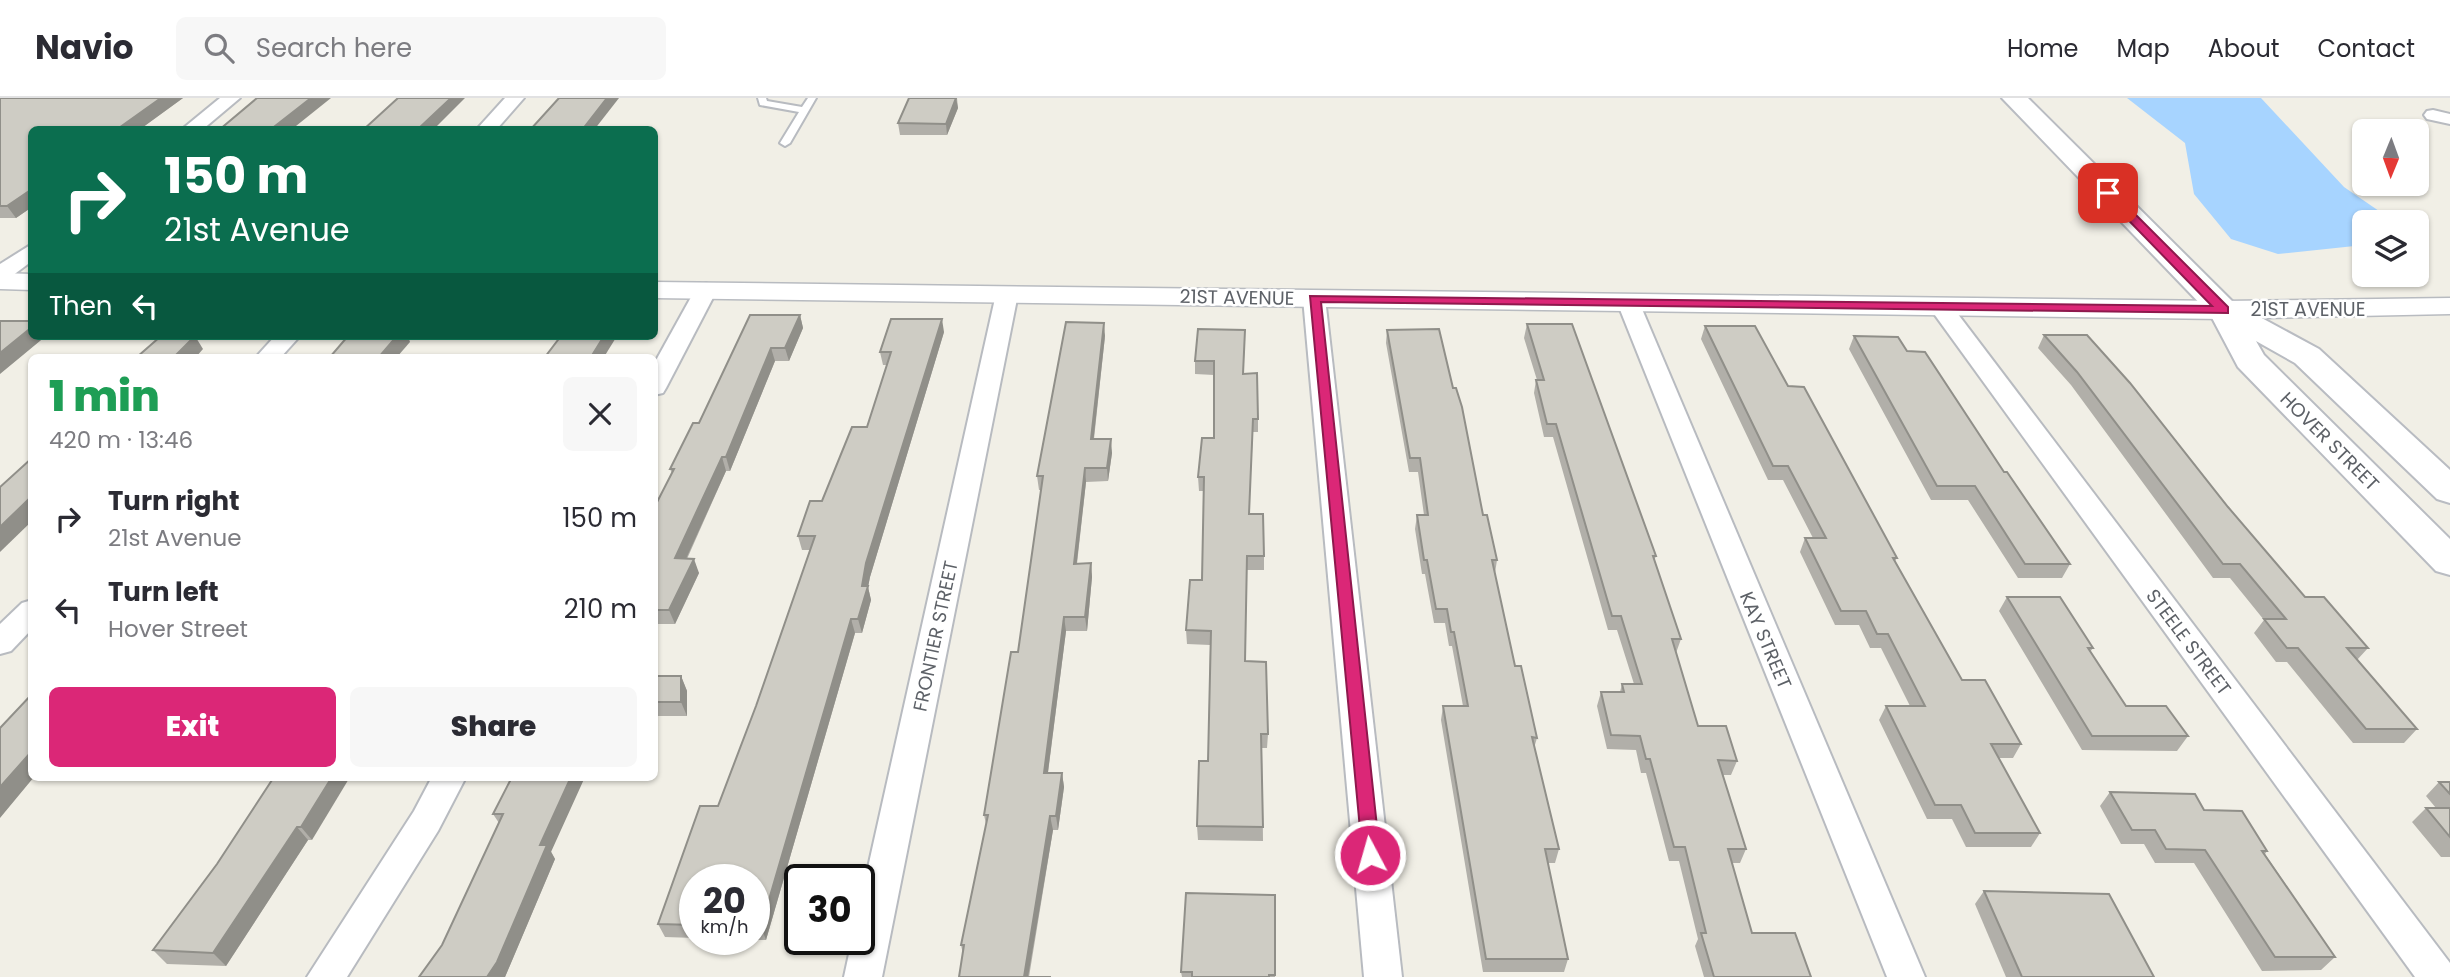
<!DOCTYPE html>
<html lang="en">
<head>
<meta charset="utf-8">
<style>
	:root { --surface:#fff; --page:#f7f7f7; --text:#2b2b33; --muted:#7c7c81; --line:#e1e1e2; --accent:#db2777 }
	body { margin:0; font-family:Poppins,sans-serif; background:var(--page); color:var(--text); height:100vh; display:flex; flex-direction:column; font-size:26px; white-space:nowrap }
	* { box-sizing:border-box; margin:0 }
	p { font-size:23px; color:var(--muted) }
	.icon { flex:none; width:38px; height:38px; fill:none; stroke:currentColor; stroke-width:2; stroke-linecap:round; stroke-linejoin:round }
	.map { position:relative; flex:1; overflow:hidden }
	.drawer { position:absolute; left:28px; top:256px; width:630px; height:427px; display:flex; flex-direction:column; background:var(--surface); border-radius:10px; box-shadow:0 2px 5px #0004 }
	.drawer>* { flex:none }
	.banner { position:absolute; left:28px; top:28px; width:630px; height:214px; border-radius:10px; box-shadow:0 2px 5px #0004; background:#0b6e4f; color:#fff; overflow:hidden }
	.needle { width:46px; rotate:181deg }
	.controls { position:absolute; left:2352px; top:21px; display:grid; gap:14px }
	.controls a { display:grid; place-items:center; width:77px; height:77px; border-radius:10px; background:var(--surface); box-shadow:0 2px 5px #0004; font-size:35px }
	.speed { position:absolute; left:679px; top:766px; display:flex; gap:14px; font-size:35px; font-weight:700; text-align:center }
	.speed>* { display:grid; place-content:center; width:91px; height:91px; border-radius:50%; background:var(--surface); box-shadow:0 2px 5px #0004; line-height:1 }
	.speed small { font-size:18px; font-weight:400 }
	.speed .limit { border:4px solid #111; border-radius:10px; background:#fff; color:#111 }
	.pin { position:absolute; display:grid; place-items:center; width:60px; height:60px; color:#fff; margin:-30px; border-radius:14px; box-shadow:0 4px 10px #0006 }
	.me { position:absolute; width:77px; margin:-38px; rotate:354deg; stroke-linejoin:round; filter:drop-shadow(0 0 5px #0008) }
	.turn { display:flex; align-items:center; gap:24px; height:147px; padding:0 21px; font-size:32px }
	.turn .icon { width:91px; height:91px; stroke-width:2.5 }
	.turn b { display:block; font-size:49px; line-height:60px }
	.then { display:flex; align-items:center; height:66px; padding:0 21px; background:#0003; gap:14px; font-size:26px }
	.round { display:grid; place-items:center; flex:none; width:74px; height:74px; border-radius:10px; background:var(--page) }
	.summary { display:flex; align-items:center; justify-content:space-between; height:119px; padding:0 21px }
	h1 { font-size:42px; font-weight:800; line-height:52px; color:#1e9e55 }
	.action { display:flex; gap:14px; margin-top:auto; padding:14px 21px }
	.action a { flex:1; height:80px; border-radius:10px; background:var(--accent); color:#fff; font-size:28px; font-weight:800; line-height:80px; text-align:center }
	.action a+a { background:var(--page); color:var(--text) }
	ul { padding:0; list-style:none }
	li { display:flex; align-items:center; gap:21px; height:91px; padding:0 21px }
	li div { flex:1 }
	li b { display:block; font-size:26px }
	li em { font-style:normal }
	header { display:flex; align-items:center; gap:42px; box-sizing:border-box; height:98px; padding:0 35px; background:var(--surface); border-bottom:2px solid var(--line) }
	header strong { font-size:33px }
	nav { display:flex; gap:38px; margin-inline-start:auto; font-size:24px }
	.search { width:490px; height:63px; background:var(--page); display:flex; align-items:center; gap:18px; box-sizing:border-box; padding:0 24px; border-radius:10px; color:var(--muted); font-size:26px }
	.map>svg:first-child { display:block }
</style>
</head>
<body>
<header>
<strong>Navio</strong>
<div class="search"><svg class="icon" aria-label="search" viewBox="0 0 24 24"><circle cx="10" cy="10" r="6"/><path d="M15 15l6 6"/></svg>Search here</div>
<nav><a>Home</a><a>Map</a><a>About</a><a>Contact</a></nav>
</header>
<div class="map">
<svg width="2450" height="879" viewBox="0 0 2450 879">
	<rect width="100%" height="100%" fill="#f1efe6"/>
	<path fill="#a7d4ff" d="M2127,0H2261L2344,89L2395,124H2364V147L2278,156L2231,141L2194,96L2185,45Z"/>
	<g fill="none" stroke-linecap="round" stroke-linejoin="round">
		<defs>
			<path id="service" d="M758,0H766L767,3L802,9L808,0H816L790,45L785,48L780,45L799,14L760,7Z"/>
			<g id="minor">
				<path d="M220,0H240L202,32H181Z"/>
				<path d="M505,0H524L496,32H476Z"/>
				<path d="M2433,12L2450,16V26L2427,21L2424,17L2427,13Z"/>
				<path d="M32,146V163L8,181L0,183V166Z"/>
				<path d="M706,185L717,192L666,290L663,295L654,297V266L695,192Z"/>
				<path d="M1007,189L1018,196L882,879H844L852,842H859V810L996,196Z"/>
				<path d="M1314,193L1325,200L1402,879H1364L1303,200Z"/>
				<path d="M1628,197L1639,204L1925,879H1887L1617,204Z"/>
				<path d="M1940,201L1948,203L2450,865V879H2415L1932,213L1929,208Z"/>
				<path d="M275,238H300L281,259H256Z"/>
				<path d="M32,502V531L11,553L0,556V526L22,505Z"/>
				<path d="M432,679H466L438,733L347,879H307L414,713Z"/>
			</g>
			<g id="tertiary">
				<path d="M0,175L32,176V192L0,191Z"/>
				<path d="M654,184L2223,203L2450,200V216L2223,221L654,200Z"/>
			</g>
			<path id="secondary" d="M2002,0H2028L2234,205L2319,251L2450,372V405L2437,401L2295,265L2256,243L2264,257L2450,441V477L2436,473L2238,269L2210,216Z"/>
		</defs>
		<use href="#service" stroke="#b8bbc0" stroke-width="4"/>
		<use href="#minor" stroke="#b8bbc0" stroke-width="4"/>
		<use href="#tertiary" stroke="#b8bbc0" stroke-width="3"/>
		<use href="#secondary" stroke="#b9bcc2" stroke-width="4"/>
		<use href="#service" fill="#fff" fill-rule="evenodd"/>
		<use href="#minor" fill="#fff" fill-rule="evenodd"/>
		<use href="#tertiary" fill="#fff" fill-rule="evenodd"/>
		<use href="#secondary" fill="#fff" fill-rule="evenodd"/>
	</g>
	<g fill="#b1afa9">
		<path d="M0,0H183L139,32H32V109L16,120H0Z"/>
		<path d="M909,0H957L958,10L947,37H900L898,25Z"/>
		<path d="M800,217L803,230L789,263H775L730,373H726L687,461L699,475L675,526H658L654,534V410L672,375L670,371L699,325Z"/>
		<path d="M1527,226L1656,458L1654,463L1681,541L1676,555L1698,628L1737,663L1731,677H1722L1746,751L1740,765H1732L1752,835L1811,879H1704L1695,848L1698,841L1679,763H1669L1646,675H1641L1636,652L1607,651L1597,608L1601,594H1620L1622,586H1634L1617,532H1608L1553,339H1544L1534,295L1536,282H1537L1524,240Z"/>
		<path d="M1705,228L1788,288L1897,460L1895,463L1962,582L2021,646L2013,660H1999L2040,735L2031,749H1966L1952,721H1927L1879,622L1886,608H1910L1881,550H1870L1859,527H1835L1800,454L1805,440H1813L1783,382H1768L1701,241Z"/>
		<path d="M1387,232L1483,417L1497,462L1495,475L1515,568L1537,640L1534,650L1559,751L1555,765H1548L1568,861L1564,874H1483L1441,622L1443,608H1463L1452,548H1449L1445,525H1434L1425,476H1422L1415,431L1417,417H1424L1418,374H1409L1386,245Z"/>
		<path d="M944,234L870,479L868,489L871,502L862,535H855L766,842H752H754V782H695V840L665,839L658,826L718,708L756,608L810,452H802L798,438L822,403L867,329L887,267H883L880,254Z"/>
		<path d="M2044,237L2228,409L2305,499L2368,550L2357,562L2417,631L2404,645H2353L2287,564H2276L2254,535L2264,522L2230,480H2213L2071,287L2038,250Z"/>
		<path d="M1105,238L1094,341L1112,355L1108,383L1086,384L1077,466L1091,465L1092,479L1087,533H1066L1048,675H1062L1064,689L1058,732H1053L1029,879H959L963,856L961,847L986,726L984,717L1018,554L1041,392H1039L1037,378Z"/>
		<path d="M1854,238L1907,253L2004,374L2070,466L2062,480H2018L1968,402H1931L1849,251Z"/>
		<path d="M1245,245L1243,276L1258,321V334H1253L1249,416L1264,458V472H1247L1245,563L1268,636L1267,650H1262L1263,743L1198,742L1197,728L1208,663L1210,547L1187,546L1186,532L1202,482L1204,393H1199L1198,379L1214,340V277L1195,276V263Z"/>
		<path d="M2007,499L2093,550L2090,554L2126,608L2188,638L2177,653L2082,652L1999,513Z"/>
		<path d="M654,578H681L687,593V618H654Z"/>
		<path d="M274,679L312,742H308L226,868L167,866L153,852L217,766Z"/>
		<path d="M512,679L555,761L505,879H419L442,847L499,725L493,716Z"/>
		<path d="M2439,684H2450V759H2441L2412,724L2426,710H2436L2426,698Z"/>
		<path d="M2110,694L2204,712L2267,753L2265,756L2335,859L2321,872L2262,873L2194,765H2155L2144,746H2121L2100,708Z"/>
		<path d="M1984,793L2154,879H2006L1975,806Z"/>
		<path d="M1275,797V879H1182L1181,874Z"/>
	</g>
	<g fill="#908f89">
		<path d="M161,0H183L139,32H116Z"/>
		<path d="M311,0H331L291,32H270Z"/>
		<path d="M451,0H465L433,32H417Z"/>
		<path d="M607,0H619L594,32H582Z"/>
		<path d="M956,0L958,10L947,37L946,26Z"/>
		<path d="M32,91V109L16,120L7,108Z"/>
		<path d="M800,217L803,230L789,263L785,250Z"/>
		<path d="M942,221L944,234L870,479L868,489L871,502L862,535L858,521L862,488L866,465Z"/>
		<path d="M1104,225L1105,238L1092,355L1091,341Z"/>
		<path d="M32,229V238H46L0,276V255Z"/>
		<path d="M195,238L203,251L196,259H174Z"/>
		<path d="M397,238H408L410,244L397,259H379Z"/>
		<path d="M604,238H617L604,259H591Z"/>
		<path d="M771,250L775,263L730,373L726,359Z"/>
		<path d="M1111,341L1112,355L1108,383L1107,370Z"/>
		<path d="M722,359L726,373L680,474L675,460Z"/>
		<path d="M1085,370L1086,384L1075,480L1074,466Z"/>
		<path d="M32,398V423L0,454V429Z"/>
		<path d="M694,461L699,475L675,526L669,512Z"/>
		<path d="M1091,465L1092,479L1087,533L1085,519Z"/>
		<path d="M654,517L658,526L654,534Z"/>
		<path d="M1064,519L1066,533L1046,689L1044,675Z"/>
		<path d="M851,521L855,535L766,842L761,829Z"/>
		<path d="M681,578L687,593V618L681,604Z"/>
		<path d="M32,653V679H34L0,720V689Z"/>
		<path d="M1062,675L1064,689L1058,732L1056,718Z"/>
		<path d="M332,679H350L312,742L301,729Z"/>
		<path d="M571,679H585L551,754L555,761L505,879H487L540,747Z"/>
		<path d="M1050,718L1053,732L1028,879H1024Z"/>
		<path d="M297,729L308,742L226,868L213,855Z"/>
	</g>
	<g fill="#ceccc4" stroke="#908f89" stroke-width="2">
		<path d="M0,0H161L116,32H32V91L7,108H0Z"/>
		<path d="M257,0H311L270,32H219Z"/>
		<path d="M398,0H451L417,32H363Z"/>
		<path d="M559,0H607L582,32H530Z"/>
		<path d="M909,0H956L946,26L898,25Z"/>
		<path d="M750,217H800L785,250H771L726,359H722L675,460L694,461L669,512H654V410L674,371H670L693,325H699Z"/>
		<path d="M891,221H942L866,465L862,488H868L858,521H851L761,829H754V782H695V827L658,826L700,708H718L756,608L815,438H798L810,403H822L852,329H867L891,254H880Z"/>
		<path d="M0,223H32V229L0,255Z"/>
		<path d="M1066,224L1104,225L1091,341H1111L1107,370H1085L1074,466L1091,465L1085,519H1064L1044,675H1062L1056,718H1050L1024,879H1051H959L964,847H961L988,717H984L1011,554H1018L1043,378H1037Z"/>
		<path d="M1527,226H1572L1656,458H1653L1681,541H1672L1698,628H1726L1737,663L1718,662L1746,751H1728L1752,835H1795L1811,879H1714L1701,835H1706L1685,749H1674L1650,661H1646L1640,638L1611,637L1601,594H1624L1622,586H1642L1621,518H1612L1556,326H1547L1536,282H1544Z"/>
		<path d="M1705,228H1755L1788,288L1804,289L1897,460H1893L1962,582H1985L2021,646H1991L2040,735H1975L1961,707H1935L1886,608H1925L1888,536H1877L1866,513H1841L1805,440H1826L1788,368H1773Z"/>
		<path d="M1198,231L1245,232L1243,276L1257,275L1258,321H1253L1249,416H1263L1264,458H1247L1245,563L1266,564L1268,636H1261L1263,729L1197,728L1199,663H1208L1211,533L1186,532L1190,482H1202L1204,379H1198L1202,340H1214V263H1195Z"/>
		<path d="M1439,231L1453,290H1456L1462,309L1483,417H1487L1497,462H1492L1515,568H1521L1537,640L1532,639L1559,751H1545L1568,861H1486L1443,608H1468L1454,534H1451L1447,511H1436L1427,462H1424L1417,417H1428L1420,360H1410L1387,232Z"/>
		<path d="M2044,237H2087L2130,285L2228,409L2305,499H2324L2368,550H2347L2417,631H2366L2298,550H2287L2264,521H2286L2240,466H2223L2077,274Z"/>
		<path d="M161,238H195L174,259H137Z"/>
		<path d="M348,238H397L379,259H330Z"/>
		<path d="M561,238H604L591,259H545Z"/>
		<path d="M1854,238L1898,239L1907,253L1925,254L2004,374H2007L2070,466H2025L1975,388H1937Z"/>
		<path d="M32,360V398L0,429V389Z"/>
		<path d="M2007,499H2060L2093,550H2088L2126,608H2166L2188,638H2092Z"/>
		<rect x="654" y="578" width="27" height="26"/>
		<path d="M32,596V653L0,689V630Z"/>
		<path d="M274,679H332L301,729H297L213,855L153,852L217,766Z"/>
		<path d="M512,679H571L540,747H547L497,864L487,879H419L442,847L503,716H493Z"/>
		<path d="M2439,684H2450V696Z"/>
		<path d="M2110,694L2195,696L2204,712L2242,713L2267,753H2262L2335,859H2275L2205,752L2166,751L2155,732H2132Z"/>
		<path d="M2426,710H2450V739Z"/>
		<path d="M1984,793L2109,796L2154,879H2022Z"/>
		<path d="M1186,795L1275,797V877H1269V879H1192V874H1181Z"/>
	</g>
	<path fill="#db2777" stroke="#8e194d" stroke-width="2" d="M2104,93H2112L2228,209V215L1321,204L1380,757L1377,763L1370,765L1363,763L1310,198L2212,208L2104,97Z"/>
	<g text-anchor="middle" stroke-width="5" stroke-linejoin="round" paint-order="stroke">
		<g font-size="19" fill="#5d6167" stroke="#fff">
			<text transform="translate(1237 199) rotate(1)" y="7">21ST AVENUE</text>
			<text x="2308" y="218">21ST AVENUE</text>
			<text transform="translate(2330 343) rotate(45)" y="7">HOVER STREET</text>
			<text transform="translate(935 538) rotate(-78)" y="7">FRONTIER STREET</text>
			<text transform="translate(1766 542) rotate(67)" y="7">KAY STREET</text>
			<text transform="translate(2189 544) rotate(53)" y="7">STEELE STREET</text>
		</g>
	</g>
</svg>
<div class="controls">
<a><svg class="needle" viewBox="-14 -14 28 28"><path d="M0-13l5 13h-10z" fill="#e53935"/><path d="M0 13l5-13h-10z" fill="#7c7c81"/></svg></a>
<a><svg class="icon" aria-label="layers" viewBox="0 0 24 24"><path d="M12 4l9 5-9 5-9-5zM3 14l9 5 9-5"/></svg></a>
</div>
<div class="speed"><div>20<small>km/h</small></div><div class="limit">30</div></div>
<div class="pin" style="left:2108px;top:95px;background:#d93025"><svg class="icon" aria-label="arrive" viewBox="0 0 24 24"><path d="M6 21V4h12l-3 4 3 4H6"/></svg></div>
<svg class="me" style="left:1370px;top:757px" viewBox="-20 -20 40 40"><circle r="17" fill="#db2777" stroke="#fff" stroke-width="3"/><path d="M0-11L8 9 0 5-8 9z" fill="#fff"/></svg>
<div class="banner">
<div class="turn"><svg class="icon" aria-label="right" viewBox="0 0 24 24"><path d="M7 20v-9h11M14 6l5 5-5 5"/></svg><div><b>150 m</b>21st Avenue</div></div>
<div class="then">Then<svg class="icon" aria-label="left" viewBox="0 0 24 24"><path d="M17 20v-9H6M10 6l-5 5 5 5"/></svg></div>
</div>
<section class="drawer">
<div class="summary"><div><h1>1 min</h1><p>420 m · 13:46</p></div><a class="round"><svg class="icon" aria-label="close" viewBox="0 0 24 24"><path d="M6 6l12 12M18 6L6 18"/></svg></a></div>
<ul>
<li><svg class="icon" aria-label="right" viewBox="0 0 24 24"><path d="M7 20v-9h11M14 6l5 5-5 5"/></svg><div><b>Turn right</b><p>21st Avenue</p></div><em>150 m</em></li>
<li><svg class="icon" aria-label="left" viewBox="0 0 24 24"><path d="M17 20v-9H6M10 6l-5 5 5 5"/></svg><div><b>Turn left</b><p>Hover Street</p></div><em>210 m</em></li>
</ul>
<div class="action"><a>Exit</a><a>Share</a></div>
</section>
</div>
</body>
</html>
